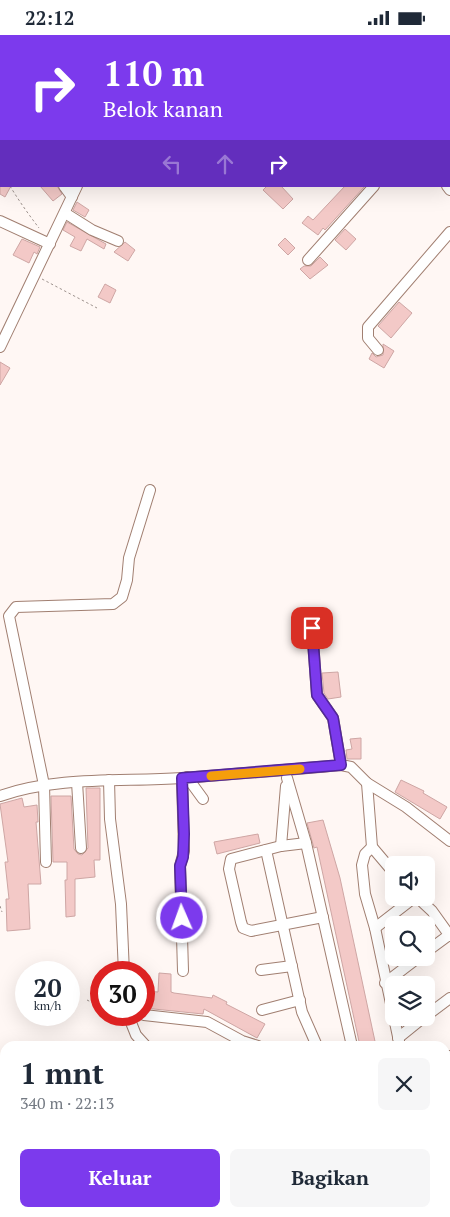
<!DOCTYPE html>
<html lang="id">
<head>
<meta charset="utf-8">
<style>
	:root { --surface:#fff; --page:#f6f6f7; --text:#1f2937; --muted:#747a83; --accent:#7c3aed }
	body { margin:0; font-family:"PT Serif",serif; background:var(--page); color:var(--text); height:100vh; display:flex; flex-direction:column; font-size:19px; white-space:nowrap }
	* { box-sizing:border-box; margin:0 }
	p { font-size:16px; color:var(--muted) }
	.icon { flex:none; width:28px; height:28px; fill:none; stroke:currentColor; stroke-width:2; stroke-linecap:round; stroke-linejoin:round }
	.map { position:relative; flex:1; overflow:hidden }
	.details { position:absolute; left:0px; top:1006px; width:450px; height:176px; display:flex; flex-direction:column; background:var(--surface); border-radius:15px 15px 0 0; box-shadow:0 5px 20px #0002 }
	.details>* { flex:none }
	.banner { position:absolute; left:0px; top:0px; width:450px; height:152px; box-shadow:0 5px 20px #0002; background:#7c3aed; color:#fff; overflow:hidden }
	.fabs { position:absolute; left:385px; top:821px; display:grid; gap:10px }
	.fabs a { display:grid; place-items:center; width:50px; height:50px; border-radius:8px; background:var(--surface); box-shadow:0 5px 20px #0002; font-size:25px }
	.speed { position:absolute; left:15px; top:926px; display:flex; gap:10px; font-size:25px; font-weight:700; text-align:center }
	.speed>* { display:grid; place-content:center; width:65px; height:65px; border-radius:50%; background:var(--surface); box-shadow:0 5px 20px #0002; line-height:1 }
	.speed small { font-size:12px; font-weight:400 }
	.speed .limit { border:8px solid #d22; background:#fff; color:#111 }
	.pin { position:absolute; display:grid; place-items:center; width:42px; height:42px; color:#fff; margin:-21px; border-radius:10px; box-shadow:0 2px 8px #0006 }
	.me { position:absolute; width:55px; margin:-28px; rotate:358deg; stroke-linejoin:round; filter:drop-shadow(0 0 4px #0008) }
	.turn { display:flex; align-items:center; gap:18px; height:105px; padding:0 20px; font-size:22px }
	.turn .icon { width:65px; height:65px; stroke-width:2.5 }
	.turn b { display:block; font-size:35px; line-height:42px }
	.lanes { display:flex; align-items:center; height:48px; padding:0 20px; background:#0003; justify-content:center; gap:25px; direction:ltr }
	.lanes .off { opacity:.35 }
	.round { display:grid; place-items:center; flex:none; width:52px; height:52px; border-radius:8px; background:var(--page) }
	.overview { display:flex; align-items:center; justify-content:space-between; height:85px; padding:0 20px }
	h1 { font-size:30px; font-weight:600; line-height:38px }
	.cta { display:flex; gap:10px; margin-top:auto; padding:10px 20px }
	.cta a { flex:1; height:58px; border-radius:8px; background:var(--accent); color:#fff; font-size:20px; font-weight:600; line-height:58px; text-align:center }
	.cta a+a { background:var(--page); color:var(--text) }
	.status { display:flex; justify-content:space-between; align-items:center; height:35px; padding:0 25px; background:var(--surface); direction:ltr }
	.status svg { height:14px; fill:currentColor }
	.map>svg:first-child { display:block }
</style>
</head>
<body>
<div class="status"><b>22:12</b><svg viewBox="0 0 49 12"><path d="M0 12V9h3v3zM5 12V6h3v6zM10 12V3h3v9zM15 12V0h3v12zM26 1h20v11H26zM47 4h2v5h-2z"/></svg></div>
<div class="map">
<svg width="450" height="1182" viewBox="0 0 450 1182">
	<rect width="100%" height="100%" fill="#fff7f4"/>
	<g fill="#f3c9c7" stroke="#cea6a4">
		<path d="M0,151H11L5,162L0,159Z"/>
		<path d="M40,151H57L62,159L53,166Z"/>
		<path d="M267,151H281L293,164L283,174L263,155Z"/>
		<path d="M345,151H365L325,195L323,193L318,200L302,188L308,181L313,185Z"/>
		<path d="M77,167L89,175L85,182L73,175Z"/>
		<path d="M67,187L106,209L104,214L87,204L81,216L70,211L75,202L63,195Z"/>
		<path d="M345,194L356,204L346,215L335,205Z"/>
		<path d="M285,203L295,213L288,220L278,210Z"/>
		<path d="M22,204L40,212L37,219L34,217L29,228L13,220Z"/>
		<path d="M125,207L135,215L128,226L114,217Z"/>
		<path d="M320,222L328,230L310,244L300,234L304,231H311Z"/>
		<path d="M105,249L116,255L110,268L98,262Z"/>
		<path d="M399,267L412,278L391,303L378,291Z"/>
		<path d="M383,309L394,316L384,333L369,324L372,318L376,322L383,320Z"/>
		<path d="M0,327L10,333L0,350Z"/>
		<path d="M338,637L341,662L328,664L324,658L322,638Z"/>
		<path d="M361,703V724H347L346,715L352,714L350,704Z"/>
		<path d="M401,745L424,756L423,758L447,772L440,784L395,757Z"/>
		<path d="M86,753H100V825H94L95,842L75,844V881L66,882L65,845H67V827H53L51,761H71L74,814L78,819L82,820L88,813Z"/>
		<path d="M22,763L24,772L37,770L38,787H36L41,849H28L30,894L7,896L6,864H9L5,827H8L0,769Z"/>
		<path d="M323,785L340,843L376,1011H360L317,812L314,813L307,788Z"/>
		<path d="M258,799L260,808L217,819L214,807Z"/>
		<path d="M159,938L171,939V957L174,958L212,963L213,960L227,967L226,969L265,989L257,1003L204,974L203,979L144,973V956L158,957Z"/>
	</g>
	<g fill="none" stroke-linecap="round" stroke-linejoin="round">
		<defs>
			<g id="minor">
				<path d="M43,0V1"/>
				<path d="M294,0V1"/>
				<path d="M322,0V1"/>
				<path d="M148,1V0"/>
				<path d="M209,1V0"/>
				<path d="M449,68L450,67"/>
				<path d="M0,99L1,101"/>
				<path d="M449,139L450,138"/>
				<path d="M64,151L72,162"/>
				<path d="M447,151L450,155"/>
				<path d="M65,178L92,195L118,206"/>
				<path d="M0,186L50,209"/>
				<path d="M308,225L374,151"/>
				<path d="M0,312L77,151"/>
				<path d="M378,315L368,303V292L450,197"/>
				<path d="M312,593L317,660L333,683L341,730"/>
				<path d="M187,742L203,764"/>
				<path d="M182,743L184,816L180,831L183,936"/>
				<path d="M287,743L306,808L352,1011"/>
				<path d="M109,745L110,784L121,869L124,938"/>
				<path d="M77,747L81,813"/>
				<path d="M367,748L372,812L394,838"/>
				<path d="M0,761C58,741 121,747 182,743C235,739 288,735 341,730L351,732L367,748L406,772L450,806"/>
				<path d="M306,808L281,811L231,824L229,834L241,887L243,893L251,896L323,882"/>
				<path d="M281,811L286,751"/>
				<path d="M372,812L365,819L362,830L365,859L375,893L400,1011"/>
				<path d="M266,815L302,977L317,1011"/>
				<path d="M46,827L44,750L9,581L16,572L113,569L122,562L127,545L129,523L150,455"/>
				<path d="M417,862L432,876L450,901"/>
				<path d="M375,893L415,862"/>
				<path d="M426,917L449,900"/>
				<path d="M261,935L292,931"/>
				<path d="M385,948L419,922"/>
				<path d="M262,975L300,965"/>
				<path d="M128,980L136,1000L146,1011"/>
				<path d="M144,980L207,987L242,1006L258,1011"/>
				<path d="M426,981L450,963"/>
				<path d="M398,1003L424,982"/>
				<path d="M445,1025L450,1021"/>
				<path d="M445,1070L450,1076"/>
				<path d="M445,1150L450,1155"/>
				<path d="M217,1178L218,1182"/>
				<path d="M267,1178L268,1182"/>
				<path d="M319,1178L320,1182"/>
				<path d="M165,1182L166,1178"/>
			</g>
		</defs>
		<use href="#minor" stroke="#a17f71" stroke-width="12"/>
		<g stroke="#9e938e" stroke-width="1" stroke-dasharray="2.5 2.5" stroke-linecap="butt">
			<path d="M0,69H1"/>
			<path d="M0,141L1,142"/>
			<path d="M10,151C19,166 29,180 39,193"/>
			<path d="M42,244L97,273"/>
			<path d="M0,871L2,877"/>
			<path d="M87,965L101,972"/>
		</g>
		<use href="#minor" stroke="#fff" stroke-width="10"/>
	</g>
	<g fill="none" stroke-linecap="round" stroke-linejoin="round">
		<defs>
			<path id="route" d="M182,883L180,831L183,822L184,799L182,743L341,730L333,683L317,660L312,593"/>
		</defs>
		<use href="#route" stroke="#51269a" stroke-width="12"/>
		<use href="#route" stroke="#7c3aed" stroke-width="9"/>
		<path stroke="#f59e0b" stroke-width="9" d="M211,741L300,734"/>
	</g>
</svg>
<div class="fabs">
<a><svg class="icon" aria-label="sound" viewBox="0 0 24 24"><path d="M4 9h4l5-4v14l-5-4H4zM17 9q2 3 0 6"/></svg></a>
<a><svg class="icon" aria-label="search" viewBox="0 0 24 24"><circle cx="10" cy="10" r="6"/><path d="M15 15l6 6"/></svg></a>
<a><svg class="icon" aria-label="layers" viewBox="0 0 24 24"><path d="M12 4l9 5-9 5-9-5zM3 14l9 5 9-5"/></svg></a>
</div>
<div class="speed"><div>20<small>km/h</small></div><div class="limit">30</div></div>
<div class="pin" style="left:312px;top:593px;background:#d93025"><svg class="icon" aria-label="arrive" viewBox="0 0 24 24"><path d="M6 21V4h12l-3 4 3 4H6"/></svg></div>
<svg class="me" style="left:182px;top:883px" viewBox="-20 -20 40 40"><circle r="17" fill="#7c3aed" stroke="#fff" stroke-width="3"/><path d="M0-11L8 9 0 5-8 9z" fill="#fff"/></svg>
<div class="banner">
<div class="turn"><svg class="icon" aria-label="right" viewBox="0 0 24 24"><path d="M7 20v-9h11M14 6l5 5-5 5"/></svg><div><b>110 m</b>Belok kanan</div></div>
<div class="lanes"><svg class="icon off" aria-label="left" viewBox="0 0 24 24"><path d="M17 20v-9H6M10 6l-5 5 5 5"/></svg><svg class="icon off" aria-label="ahead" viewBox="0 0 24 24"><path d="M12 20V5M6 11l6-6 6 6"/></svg><svg class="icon" aria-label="right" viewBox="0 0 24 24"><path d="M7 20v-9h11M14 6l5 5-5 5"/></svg></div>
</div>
<section class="details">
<div class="overview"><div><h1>1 mnt</h1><p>340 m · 22:13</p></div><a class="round"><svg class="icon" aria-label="close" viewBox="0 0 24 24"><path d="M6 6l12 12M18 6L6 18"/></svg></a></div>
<div class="cta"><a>Keluar</a><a>Bagikan</a></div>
</section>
</div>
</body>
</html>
